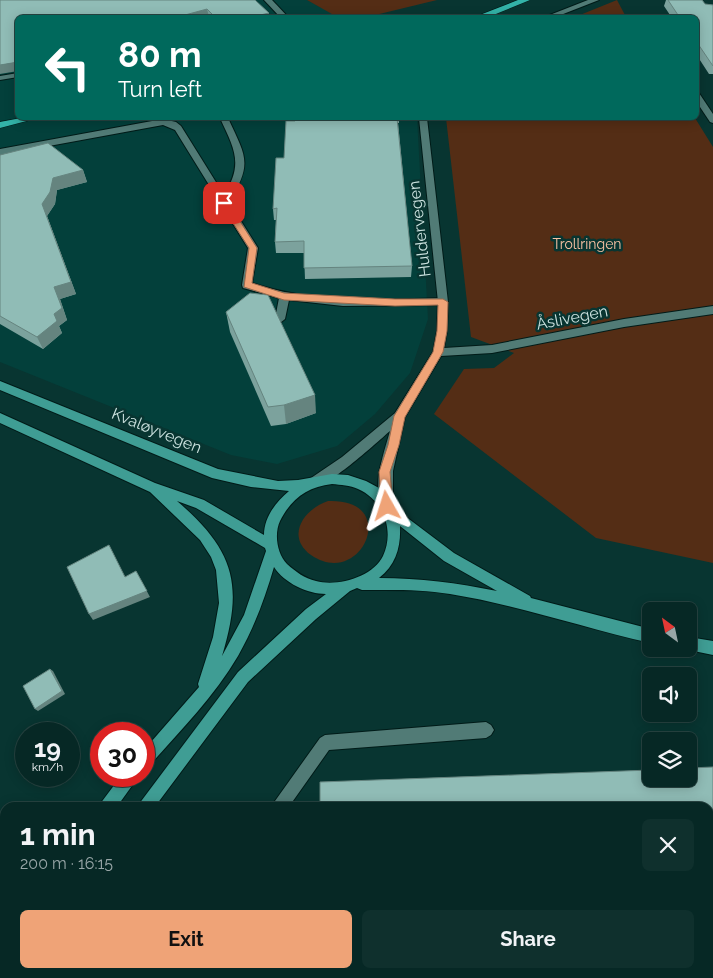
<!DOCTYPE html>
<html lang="en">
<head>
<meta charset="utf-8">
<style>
	:root { --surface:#062825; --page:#0f302d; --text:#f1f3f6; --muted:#98a6a7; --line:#274442; --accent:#efa377 }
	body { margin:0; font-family:Raleway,sans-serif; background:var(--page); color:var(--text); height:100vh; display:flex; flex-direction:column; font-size:19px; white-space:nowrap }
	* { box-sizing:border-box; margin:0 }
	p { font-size:16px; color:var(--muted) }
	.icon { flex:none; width:28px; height:28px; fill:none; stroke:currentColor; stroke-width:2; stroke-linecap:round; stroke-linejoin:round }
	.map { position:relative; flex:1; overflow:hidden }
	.panel { position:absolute; left:0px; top:802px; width:714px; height:176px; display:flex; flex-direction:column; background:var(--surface); border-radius:15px 15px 0 0; box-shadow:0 2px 12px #0003,0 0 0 1px var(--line) }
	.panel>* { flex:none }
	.banner { position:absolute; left:15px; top:15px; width:684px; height:105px; border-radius:8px; box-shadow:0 2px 12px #0003,0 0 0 1px var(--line); background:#00695c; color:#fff; overflow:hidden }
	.needle { width:32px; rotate:327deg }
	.tools { position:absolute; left:642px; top:602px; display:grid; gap:10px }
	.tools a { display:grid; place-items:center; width:55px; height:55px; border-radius:8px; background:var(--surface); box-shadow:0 2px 12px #0003,0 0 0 1px var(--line); font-size:25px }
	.speed { position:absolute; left:15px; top:722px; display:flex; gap:10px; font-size:25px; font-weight:700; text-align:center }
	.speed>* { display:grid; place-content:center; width:65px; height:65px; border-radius:50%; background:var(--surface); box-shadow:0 2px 12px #0003,0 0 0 1px var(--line); line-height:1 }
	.speed small { font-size:12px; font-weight:400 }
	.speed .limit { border:8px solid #d22; background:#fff; color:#111 }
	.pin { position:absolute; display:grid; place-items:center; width:42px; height:42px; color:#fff; margin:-21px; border-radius:10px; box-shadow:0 2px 8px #0006 }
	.me { position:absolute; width:55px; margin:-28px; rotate:354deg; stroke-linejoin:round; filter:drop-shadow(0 0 4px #0008) }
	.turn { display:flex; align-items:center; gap:18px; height:105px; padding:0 20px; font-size:22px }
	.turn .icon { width:65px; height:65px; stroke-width:2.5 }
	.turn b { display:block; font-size:35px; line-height:42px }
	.round { display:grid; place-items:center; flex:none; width:52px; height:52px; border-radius:8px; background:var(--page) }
	.headline { display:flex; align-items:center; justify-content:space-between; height:85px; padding:0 20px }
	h1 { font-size:30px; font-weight:700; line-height:38px }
	.primary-button { display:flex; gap:10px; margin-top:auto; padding:10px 20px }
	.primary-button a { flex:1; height:58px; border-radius:8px; background:var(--accent); color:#111; font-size:20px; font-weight:700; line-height:58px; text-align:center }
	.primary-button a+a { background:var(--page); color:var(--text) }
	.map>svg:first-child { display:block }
</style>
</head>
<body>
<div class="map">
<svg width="713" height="978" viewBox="0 0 713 978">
	<rect width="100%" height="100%" fill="#083531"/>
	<path fill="#03403b" d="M0,0H307L339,17L18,18V118H417L428,319L410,373L375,414L337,446L277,464L231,455L0,362Z"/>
	<g fill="#542d15">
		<path d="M307,0H437L367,17L339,18Z"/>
		<path d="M617,0L626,17H575Z"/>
		<path d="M446,118H695L713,147V563L596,538L434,414L464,369L494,368L514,353L471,337Z"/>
		<path d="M328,501C402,498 361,590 311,555C285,536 304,509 328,501Z"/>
	</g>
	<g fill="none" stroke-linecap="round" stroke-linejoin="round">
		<defs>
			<g id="lane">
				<path d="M264,0H272L289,18H281Z"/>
				<path d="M18,73V77L0,80V76Z"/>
				<path d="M220,118H228C246,157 253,163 229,202L258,248L252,283C313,304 380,300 443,298L448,302L447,305L343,306L289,300L285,319L280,323L276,322L275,319L279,298L243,288L242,285L248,248L175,130L163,125L0,155V149L163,119L176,122L181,126L224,195C244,163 234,149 220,118Z"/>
				<path d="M486,722L491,725L494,730L491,735L486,738L329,750L288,808H270L320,738L325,735Z"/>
				<path d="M0,855L5,857V880L0,878Z"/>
				<rect x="211" y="974" width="18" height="4"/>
			</g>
			<g id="street">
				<path d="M588,0H599L553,18H542Z"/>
				<path d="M696,93H699L713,114V123L710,122L696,101Z"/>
				<path d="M419,118H427L448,302L447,331L444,348L492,345L624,319L713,306V314L624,327L492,353L441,356L405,417L393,471V505L391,509L387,510L383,509C371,486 384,453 390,431C377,442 325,491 311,486L309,482L311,478L342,457L395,413L433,352L437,331L438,302Z"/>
			</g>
			<g id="primary">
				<path d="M0,381L218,469L278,481L298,480L332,474L348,475L366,481L379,488L393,507L454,553L530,596L531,598L651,629V643C584,628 518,605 450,594C421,589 392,590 362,590L357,588L350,591L316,619L248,682L154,808H136L238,672L306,609L326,594C308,594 284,583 274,567C265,598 254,628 238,656C214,697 180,731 149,766L144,769V750L199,687L198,684L213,637L219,603L216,570L211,557L200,540L150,492L0,423V413L155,483L204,500L264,535C264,517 276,502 289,491L251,487L212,478L0,390ZM332,484C341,485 350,485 358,489C383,500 395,530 383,556C373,577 337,587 316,581C304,578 296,572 287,564C277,554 274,534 280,521C291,499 307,487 332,484ZM177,501L196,508L265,548L266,551L244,615L222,656C244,584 234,550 177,501ZM400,526L444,561L497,591C457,583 420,578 379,578C396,565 401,547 400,526Z"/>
				<path d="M689,637L713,641V655L684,649H689Z"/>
				<path d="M121,776H139L116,808H97Z"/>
				<path d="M5,918V939L0,941V920Z"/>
				<path d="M16,974H35L33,978H14Z"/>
			</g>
			<g id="highway">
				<path d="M518,0H530L486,18H472Z"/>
				<path d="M21,118H38L0,128V122Z"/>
			</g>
		</defs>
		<use href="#lane" stroke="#001b18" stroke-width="2"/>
		<use href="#street" stroke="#001b18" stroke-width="2"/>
		<use href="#primary" stroke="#001b18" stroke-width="2"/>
		<use href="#highway" stroke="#001b18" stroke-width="1"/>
		<use href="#lane" fill="#517b76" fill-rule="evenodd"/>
		<use href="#street" fill="#517b76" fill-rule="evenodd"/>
		<use href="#primary" fill="#3f9d94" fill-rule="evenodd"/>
		<use href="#highway" fill="#33b3a8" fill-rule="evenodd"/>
	</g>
	<g fill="#7ca29d">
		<path d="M0,0H255L269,18H18Z"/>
		<path d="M666,0H702L705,4L713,5V74H709L696,54V18H672L664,6Z"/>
		<path d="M295,118H399V123H398L412,266L411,277L305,279L304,253H276L275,242L276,220H274L273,209L284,158L295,121Z"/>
		<path d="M0,155L83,170L87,182L57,190L55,204L47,216L76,294L60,299L67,320L59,326L62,333L43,349L0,324Z"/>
		<path d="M226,312L316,413L286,424L271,426L230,332Z"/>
	</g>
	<g fill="#65847f">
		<path d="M207,9L209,17L207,18H174Z"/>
		<path d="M269,13V18H247Z"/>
		<path d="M18,62V71L0,74V65Z"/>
		<path d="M83,170L87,182L57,190L55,204L47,216L76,294L60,299L67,320L59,326L62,333L43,349L37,337L54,314V287L42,204L53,178Z"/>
		<path d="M315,395L316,413L286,424L284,405Z"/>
		<path d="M136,571L150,597L93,620L89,614Z"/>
		<path d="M50,669L53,671L65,694L38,711L35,709Z"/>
	</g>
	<g fill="#90bcb6" stroke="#65847f">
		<path d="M0,0H255L269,13L247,18H216L207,9L174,18H18V62L0,65Z"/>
		<path d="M668,0H702L705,4L713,5V66L696,41V18H680Z"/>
		<path d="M295,118H397L412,266L304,268V241L275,242L277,208L273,209L276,158H284L286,121H295Z"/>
		<path d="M48,143L83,170L53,178L50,192L42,204L71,282L54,287L62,308L54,314L57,321L37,337L0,316V155Z"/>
		<path d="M250,293L268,295L315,395L284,405L268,407L226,312Z"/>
		<path d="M109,545L125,577L136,571L147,591L89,614L67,567Z"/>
		<path d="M50,669L62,691L35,709L23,686Z"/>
		<path d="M713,767V978H304V974H709V808H320V782L651,770V779H689V768Z"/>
	</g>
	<path fill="#efa377" stroke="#9b6a4d" d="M221,201H227L257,248L252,283L284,293L395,299H443L448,302L447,331L443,352L405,417L399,445L390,472L393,506L391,509H383L381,506L379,472L388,445L394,416L433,352L437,331L438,305L395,306L284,300L244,287L249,248L220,203Z"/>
	<g text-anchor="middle" stroke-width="5" stroke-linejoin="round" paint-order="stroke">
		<g font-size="14" fill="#fbc3a4" stroke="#083531">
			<text x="587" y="249">Trollringen</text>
		</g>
		<g font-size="16" fill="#cde3e0" stroke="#083531">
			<text transform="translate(419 229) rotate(-97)" y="6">Huldervegen</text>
			<text transform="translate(572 317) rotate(-11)" y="6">Åslivegen</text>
			<text transform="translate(157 430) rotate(22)" y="6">Kvaløyvegen</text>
		</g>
	</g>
</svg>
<div class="tools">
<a><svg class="needle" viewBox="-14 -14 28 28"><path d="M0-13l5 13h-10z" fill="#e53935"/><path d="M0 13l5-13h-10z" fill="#98a6a7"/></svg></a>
<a><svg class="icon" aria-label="sound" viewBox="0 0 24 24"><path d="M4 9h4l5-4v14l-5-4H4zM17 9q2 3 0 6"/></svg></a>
<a><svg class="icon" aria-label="layers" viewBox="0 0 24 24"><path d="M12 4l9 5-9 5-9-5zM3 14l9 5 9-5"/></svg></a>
</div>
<div class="speed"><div>19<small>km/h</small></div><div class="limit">30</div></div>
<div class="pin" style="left:224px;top:203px;background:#d93025"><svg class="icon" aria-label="arrive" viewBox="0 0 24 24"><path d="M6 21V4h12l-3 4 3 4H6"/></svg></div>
<svg class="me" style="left:387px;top:506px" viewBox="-20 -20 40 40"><path d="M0-17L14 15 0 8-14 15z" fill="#efa377" stroke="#fff" stroke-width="4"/></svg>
<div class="banner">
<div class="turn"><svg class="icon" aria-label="left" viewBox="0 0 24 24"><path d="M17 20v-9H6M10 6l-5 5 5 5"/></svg><div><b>80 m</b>Turn left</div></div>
</div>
<section class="panel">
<div class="headline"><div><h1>1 min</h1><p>200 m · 16:15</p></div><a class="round"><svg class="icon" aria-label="close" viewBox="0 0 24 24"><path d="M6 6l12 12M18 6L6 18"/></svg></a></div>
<div class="primary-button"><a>Exit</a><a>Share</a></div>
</section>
</div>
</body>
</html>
